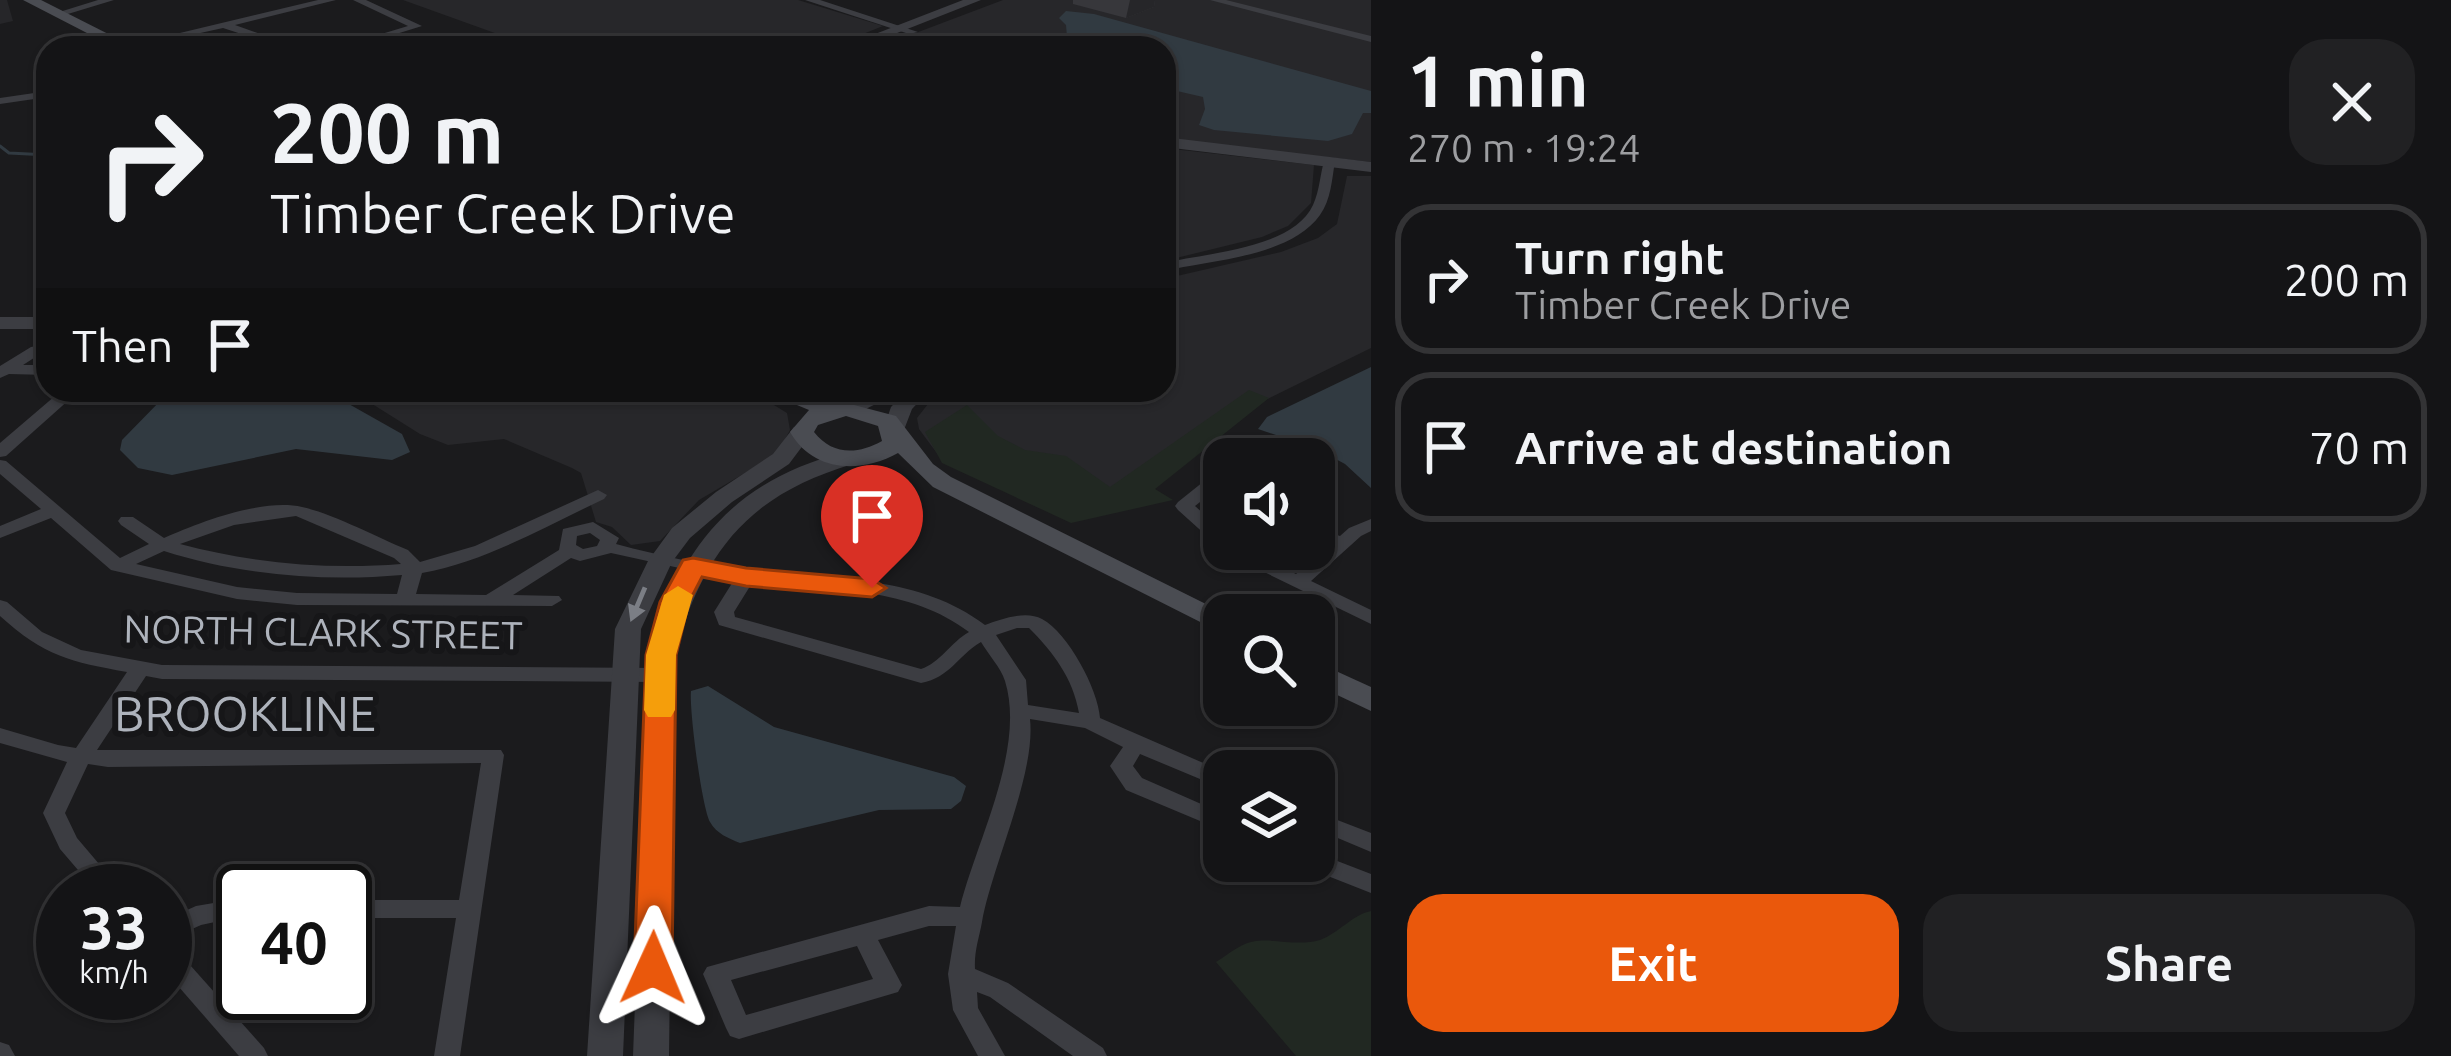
<!DOCTYPE html>
<html lang="en">
<head>
<meta charset="utf-8">
<style>
	:root { --surface:#141416; --page:#212123; --text:#f1f3f6; --muted:#9d9ea1; --line:#333335; --accent:#ea580c }
	body { margin:0; font-family:Ubuntu,sans-serif; background:var(--page); color:var(--text); height:100vh; display:flex; flex-direction:column; font-size:45px; white-space:nowrap }
	* { box-sizing:border-box; margin:0 }
	p { font-size:39px; color:var(--muted) }
	.icon { flex:none; width:66px; height:66px; fill:none; stroke:currentColor; stroke-width:2; stroke-linecap:round; stroke-linejoin:round }
	.map { position:relative; flex:1; overflow:hidden }
	.panel { display:flex; flex-direction:column; background:var(--surface); width:1080px }
	.panel>* { flex:none }
	.guide { position:absolute; left:36px; top:36px; width:1140px; height:366px; border-radius:36px; box-shadow:0 3px 9px #0004,0 0 0 3px var(--line); background:#141416; color:var(--text); overflow:hidden }
	.fabs { position:absolute; left:1203px; top:438px; display:grid; gap:24px }
	.fabs a { display:grid; place-items:center; width:132px; height:132px; border-radius:24px; background:var(--surface); box-shadow:0 3px 9px #0004,0 0 0 3px var(--line); font-size:60px }
	.speed { position:absolute; left:36px; top:864px; display:flex; gap:24px; font-size:60px; font-weight:700; text-align:center }
	.speed>* { display:grid; place-content:center; width:156px; height:156px; border-radius:50%; background:var(--surface); box-shadow:0 3px 9px #0004,0 0 0 3px var(--line); line-height:1 }
	.speed small { font-size:30px; font-weight:400 }
	.speed .limit { border:6px solid #111; border-radius:18px; background:#fff; color:#111 }
	.pin { position:absolute; display:grid; place-items:center; width:102px; height:102px; color:#fff; margin:-123px -51px; border-radius:50% 50% 50% 0; rotate:-45deg; box-shadow:0 0 12px #0007 }
	.pin .icon { rotate:45deg }
	.me { position:absolute; width:132px; margin:-66px; rotate:1deg; stroke-linejoin:round; filter:drop-shadow(0 0 9px #0008) }
	.turn { display:flex; align-items:center; gap:42px; height:252px; padding:0 36px; font-size:54px }
	.turn .icon { width:156px; height:156px; stroke-width:2.5 }
	.turn b { display:block; font-size:84px; line-height:102px }
	.then { display:flex; align-items:center; height:114px; padding:0 36px; background:#0003; gap:24px; font-size:45px }
	.round { display:grid; place-items:center; flex:none; width:126px; height:126px; border-radius:36px; background:var(--page) }
	.head { display:flex; align-items:center; justify-content:space-between; height:204px; padding:0 36px }
	h1 { font-size:72px; font-weight:600; line-height:90px }
	.action { display:flex; gap:24px; margin-top:auto; padding:24px 36px }
	.action a { flex:1; height:138px; border-radius:36px; background:var(--accent); color:#fff; font-size:48px; font-weight:600; line-height:138px; text-align:center }
	.action a+a { background:var(--page); color:var(--text) }
	ul { padding:0; list-style:none }
	li { display:flex; align-items:center; gap:36px; height:150px; margin:0 24px 18px; padding:0 12px; border:6px solid var(--line); border-radius:36px }
	li div { flex:1 }
	li b { display:block; font-size:45px }
	li em { font-style:normal }
	main { display:flex; flex:1; min-height:0 }
	.map>svg:first-child { display:block }
</style>
</head>
<body>
<main>
<div class="map">
<svg width="1371" height="1056" viewBox="0 0 1371 1056">
	<rect width="100%" height="100%" fill="#1b1b1d"/>
	<g fill="#27272a">
		<path d="M403,0H798L883,26L828,48H624L608,41V36L559,38L534,47Z"/>
		<path d="M1003,0H1371V162L1164,139V48H876Z"/>
		<path d="M1164,148L1314,165L1311,203L1288,226L1262,237L1164,261Z"/>
		<path d="M1347,176H1371V348L1225,420L1072,518L942,460L919,429L917,418L939,390H1164V279L1281,252L1318,238L1337,224Z"/>
		<path d="M350,390H749L787,413L790,430L777,454L699,500L660,541L631,545L612,527L596,522L581,473L572,468L504,439L448,445L420,434Z"/>
	</g>
	<g fill="#212822">
		<path d="M1249,390L1269,398L1155,489L1173,500L1071,523L942,463L925,432L967,405L998,436L1025,450L1066,456L1110,487Z"/>
		<path d="M1371,911V1056H1296L1216,962C1226,956 1240,944 1251,942C1273,937 1296,947 1320,940C1339,933 1352,915 1371,911Z"/>
	</g>
	<g fill="#313a41">
		<path d="M1066,11L1094,14L1371,91V113H1363L1352,134L1328,141L1214,130L1199,125L1205,109L1203,97L1164,88V48H1043L1067,37L1066,25L1059,18Z"/>
		<path d="M1371,367V488L1345,464L1315,448L1258,429L1267,417Z"/>
		<path d="M183,390H324L402,434L410,452L392,460L296,449L172,475L138,468L120,450L122,440L164,397Z"/>
		<path d="M708,686L774,727L954,777L966,786L961,801L951,809L879,810L740,843C728,838 717,834 710,822C702,808 689,710 691,691Z"/>
	</g>
	<g fill="none" stroke-linecap="round" stroke-linejoin="round">
		<path stroke="#313a41" stroke-width="3" d="M0,146L9,153L48,155"/>
		<g fill="#3c3d42" fill-rule="evenodd">
			<path d="M98,0H114L58,17L53,14Z"/>
			<path d="M318,0H336L235,25L300,48H285L223,28L164,41L159,38Z"/>
			<path d="M353,0H366L422,26L351,48H335L408,26Z"/>
			<path d="M805,0H820L918,32L909,34Z"/>
			<path d="M1210,0H1226L1371,36V42Z"/>
			<path d="M218,36L253,46L254,48H238L214,41V37Z"/>
			<path d="M48,91V97L0,104V98Z"/>
			<path d="M1325,158L1335,161C1332,179 1331,200 1320,215C1290,257 1211,260 1164,271V263C1205,253 1293,249 1313,205C1320,190 1320,173 1325,158Z"/>
			<path d="M48,344V354H40L23,365H48V375L9,374L0,378V366L31,347Z"/>
			<path d="M62,390H80L6,456L0,457V443Z"/>
			<path d="M0,460L6,461L120,558L149,544L121,525L118,521L121,517H133L164,538C200,522 263,498 302,507C334,514 376,537 408,550L420,562L475,546L598,490L607,495L604,499C544,527 487,561 422,573L416,594L486,595L559,550L563,529L593,522L619,538L616,544C661,556 707,566 753,571C832,580 918,574 985,625C1001,619 1026,610 1042,619C1068,633 1098,689 1100,718L1224,772V789L1140,754L1133,766L1142,778L1224,814V831L1126,790L1110,766L1123,747L1085,728L1030,719C1036,774 992,866 982,922C979,938 974,952 975,969L1008,983L1103,1048L1107,1056H1073L990,997L977,992L978,1008L1005,1056H978L953,1010L948,974L956,926H929L878,940L902,985L898,992L739,1039L730,1036L726,1028L703,974L707,967L929,906L960,907C976,842 1026,749 1005,681C1001,668 988,654 981,642C956,657 951,677 921,683L719,625L714,612L734,580L611,553L580,561L571,558L513,595L559,596L562,600L552,606L297,605L237,599L111,570L51,518L0,538V526L41,509L0,474ZM296,516L394,558L401,564C327,570 251,563 180,544L234,525ZM590,533L600,540L597,546L583,549L576,545L577,536ZM164,551C239,575 324,582 402,575L397,594L297,593L237,587L136,564ZM752,583C825,590 908,585 969,632C951,642 940,663 921,669L735,617L734,612ZM1017,628H1029C1053,652 1073,678 1079,713L1028,705L1026,680L996,635ZM857,946L873,979L746,1015L731,980Z"/>
			<path d="M1224,469V483L1195,506L1224,532V549H1245L1296,574L1329,545L1314,538V527L1340,536L1349,528L1371,519V531L1361,536L1311,581L1371,610V624L1225,553L1223,547L1218,546L1178,510L1175,506L1178,502L1218,470Z"/>
			<path d="M0,600L7,602L42,632L81,650L162,665L660,668L667,670L670,675L667,680L660,682L162,679L146,676L97,750H501L504,755L460,1056H434L456,918H345V900H459L481,763L108,767L88,764L65,813L77,838L122,891H96L60,849L43,813L67,762L0,743V728L58,745L76,748L127,672C71,662 44,656 0,616Z"/>
			<path d="M1314,811L1371,833V852L1314,828Z"/>
			<path d="M1314,852L1371,874V893L1305,867L1301,861H1314Z"/>
			<path d="M243,898V916L201,925L165,941V920L196,906Z"/>
			<path d="M165,944L174,947L264,1048L268,1056H239L165,971Z"/>
			<path d="M0,1042L9,1045L15,1056H0Z"/>
		</g>
		<g fill="#3c3d42" fill-rule="evenodd">
			<path d="M963,0H981L859,48H839Z"/>
			<path d="M1164,137L1371,162V172L1164,147Z"/>
			<rect x="0" y="317" width="48" height="12"/>
			<path d="M874,390H903L856,414H840L837,409Z"/>
			<path d="M907,390H930L912,409L902,435H886L883,430L891,407Z"/>
			<path d="M802,425L813,432L789,464L732,502L690,538L672,562L641,629L623,1056H587L615,629L648,561L672,528L716,492L773,454L794,427Z"/>
			<path d="M845,452L853,454L856,459L853,464C748,495 704,551 674,655L669,1056H633L648,655C681,547 732,481 845,452Z"/>
		</g>
		<g fill="#4a4c52" fill-rule="evenodd">
			<path d="M23,0H41L136,48H116Z"/>
			<path d="M761,390H797L896,416L933,464L951,477L1228,615H1224V634L933,487L898,453C860,474 813,472 790,432L809,410ZM846,416L878,426L882,441C857,455 832,455 814,432L818,425Z"/>
			<path d="M1314,661L1371,687V711L1314,684Z"/>
		</g>
	</g>
	<path fill="#37373b" d="M1073,0H1155L1154,7L1126,18L1073,4Z"/>
	<g fill="#262629">
		<path d="M0,0H7L13,21L0,24Z"/>
		<path d="M1130,0H1155L1154,7L1126,18Z"/>
	</g>
	<defs><path id="oneway-solid" d="M-6-.8H1V-3.2L6.5 0L1 3.2V.8H-6Z" transform="scale(3)"/></defs>
	<use fill="#7b7e85" href="#oneway-solid" transform="translate(638 604) rotate(113)"/>
	<path fill="#ea580c" stroke="#983908" stroke-width="3" d="M693,558L746,568L872,579L886,588L872,597L746,586L702,577L689,602L676,655L672,968L667,979L653,984L640,979L634,968L646,655L660,602L683,560Z"/>
	<path fill="#f59e0b" d="M678,586L693,595L676,655L675,710L671,717H648L644,710L646,655L664,595Z"/>
	<g text-anchor="middle" stroke-width="12" stroke-linejoin="round" paint-order="stroke">
		<g font-size="39" fill="#aeb3bc" stroke="#161618">
			<text transform="translate(323 632) rotate(1)" y="14">NORTH CLARK STREET</text>
		</g>
		<g font-size="48" fill="#aeb3bc" stroke="#161618">
			<text x="245" y="731">BROOKLINE</text>
		</g>
	</g>
</svg>
<div class="fabs">
<a><svg class="icon" aria-label="sound" viewBox="0 0 24 24"><path d="M4 9h4l5-4v14l-5-4H4zM17 9q2 3 0 6"/></svg></a>
<a><svg class="icon" aria-label="search" viewBox="0 0 24 24"><circle cx="10" cy="10" r="6"/><path d="M15 15l6 6"/></svg></a>
<a><svg class="icon" aria-label="layers" viewBox="0 0 24 24"><path d="M12 4l9 5-9 5-9-5zM3 14l9 5 9-5"/></svg></a>
</div>
<div class="speed"><div>33<small>km/h</small></div><div class="limit">40</div></div>
<div class="pin" style="left:872px;top:588px;background:#d93025"><svg class="icon" aria-label="arrive" viewBox="0 0 24 24"><path d="M6 21V4h12l-3 4 3 4H6"/></svg></div>
<svg class="me" style="left:653px;top:968px" viewBox="-20 -20 40 40"><path d="M0-17L14 15 0 8-14 15z" fill="#ea580c" stroke="#fff" stroke-width="4"/></svg>
<div class="guide">
<div class="turn"><svg class="icon" aria-label="right" viewBox="0 0 24 24"><path d="M7 20v-9h11M14 6l5 5-5 5"/></svg><div><b>200 m</b>Timber Creek Drive</div></div>
<div class="then">Then<svg class="icon" aria-label="arrive" viewBox="0 0 24 24"><path d="M6 21V4h12l-3 4 3 4H6"/></svg></div>
</div>
</div>
<section class="panel">
<div class="head"><div><h1>1 min</h1><p>270 m · 19:24</p></div><a class="round"><svg class="icon" aria-label="close" viewBox="0 0 24 24"><path d="M6 6l12 12M18 6L6 18"/></svg></a></div>
<ul>
<li><svg class="icon" aria-label="right" viewBox="0 0 24 24"><path d="M7 20v-9h11M14 6l5 5-5 5"/></svg><div><b>Turn right</b><p>Timber Creek Drive</p></div><em>200 m</em></li>
<li><svg class="icon" aria-label="arrive" viewBox="0 0 24 24"><path d="M6 21V4h12l-3 4 3 4H6"/></svg><div><b>Arrive at destination</b></div><em>70 m</em></li>
</ul>
<div class="action"><a>Exit</a><a>Share</a></div>
</section>
</main>
</body>
</html>
